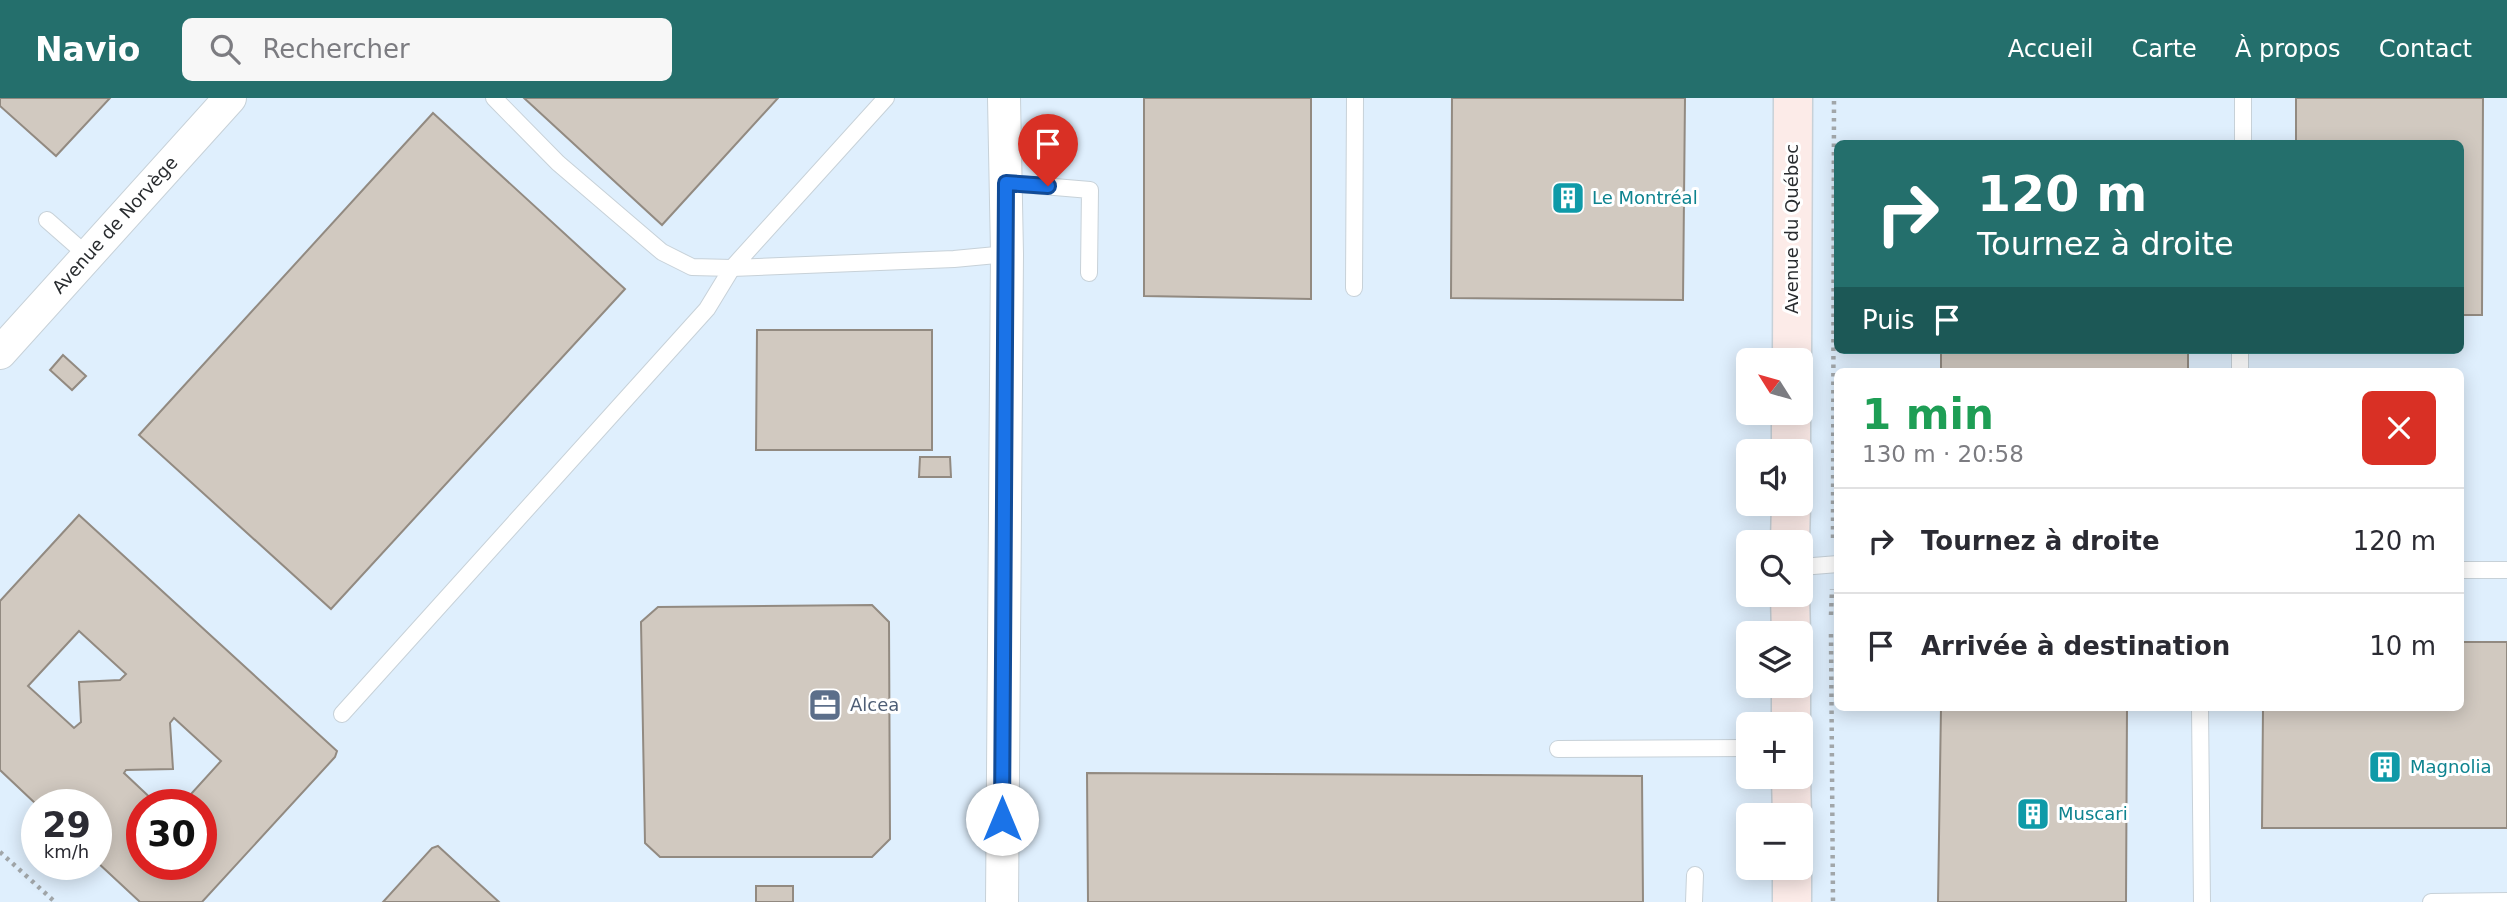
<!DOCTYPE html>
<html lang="fr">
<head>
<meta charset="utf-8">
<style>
	:root { --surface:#fff; --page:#f7f7f7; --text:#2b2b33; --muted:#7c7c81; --line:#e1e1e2; --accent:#246f6c }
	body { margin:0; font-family:"DejaVu Sans",sans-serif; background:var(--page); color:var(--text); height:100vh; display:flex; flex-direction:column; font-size:26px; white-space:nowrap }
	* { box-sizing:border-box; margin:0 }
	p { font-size:23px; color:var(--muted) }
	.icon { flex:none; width:38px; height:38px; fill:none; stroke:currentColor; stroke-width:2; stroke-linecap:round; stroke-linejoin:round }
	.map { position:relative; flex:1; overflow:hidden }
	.drawer { position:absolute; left:1834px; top:270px; width:630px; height:343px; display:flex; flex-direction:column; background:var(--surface); border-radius:10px; box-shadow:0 4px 18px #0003 }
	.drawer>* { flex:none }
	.guide { position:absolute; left:1834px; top:42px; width:630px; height:214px; border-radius:10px; box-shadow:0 4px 18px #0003; background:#246f6c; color:#fff; overflow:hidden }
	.needle { width:46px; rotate:307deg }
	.fabs { position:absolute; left:1736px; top:250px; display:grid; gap:14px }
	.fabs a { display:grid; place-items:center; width:77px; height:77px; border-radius:10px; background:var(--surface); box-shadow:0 4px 18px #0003; font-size:35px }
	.speed { position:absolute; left:21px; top:691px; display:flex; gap:14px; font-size:35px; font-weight:700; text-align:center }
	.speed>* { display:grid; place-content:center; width:91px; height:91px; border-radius:50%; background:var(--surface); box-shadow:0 4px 18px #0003; line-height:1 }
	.speed small { font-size:18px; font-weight:400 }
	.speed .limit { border:10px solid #d22; background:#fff; color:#111 }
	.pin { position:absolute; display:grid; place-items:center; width:60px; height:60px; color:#fff; margin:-72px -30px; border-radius:50% 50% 50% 0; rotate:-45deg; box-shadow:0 0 7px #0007 }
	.pin .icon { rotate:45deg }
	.me { position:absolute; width:77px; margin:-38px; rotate:0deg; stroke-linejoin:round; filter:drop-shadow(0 0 5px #0008) }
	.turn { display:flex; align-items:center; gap:24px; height:147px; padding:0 28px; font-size:32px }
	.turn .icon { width:91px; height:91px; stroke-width:2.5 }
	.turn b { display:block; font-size:49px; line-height:60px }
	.then { display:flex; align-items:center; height:66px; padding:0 28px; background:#0003; gap:14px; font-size:26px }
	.round { display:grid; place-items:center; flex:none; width:74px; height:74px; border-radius:10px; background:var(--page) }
	.summary { display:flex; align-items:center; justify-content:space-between; height:119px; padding:0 28px }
	h1 { font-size:42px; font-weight:800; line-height:52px; color:#1e9e55 }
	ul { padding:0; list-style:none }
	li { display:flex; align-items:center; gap:21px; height:105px; padding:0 28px; border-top:2px solid var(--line) }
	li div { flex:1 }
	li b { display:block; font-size:26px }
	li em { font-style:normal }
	header { display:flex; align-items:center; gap:42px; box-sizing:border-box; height:98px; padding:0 35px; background:var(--accent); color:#fff }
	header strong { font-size:33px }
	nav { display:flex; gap:38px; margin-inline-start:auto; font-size:24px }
	.search { width:490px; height:63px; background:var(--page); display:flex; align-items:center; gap:18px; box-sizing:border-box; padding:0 24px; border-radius:10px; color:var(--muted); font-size:26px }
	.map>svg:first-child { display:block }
</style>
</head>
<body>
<header>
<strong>Navio</strong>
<div class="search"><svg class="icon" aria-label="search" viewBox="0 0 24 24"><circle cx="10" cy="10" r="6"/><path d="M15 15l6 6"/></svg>Rechercher</div>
<nav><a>Accueil</a><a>Carte</a><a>À propos</a><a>Contact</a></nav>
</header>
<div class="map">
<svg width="2507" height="804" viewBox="0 0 2507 804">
	<rect width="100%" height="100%" fill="#f3f9fd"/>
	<path fill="#dfeffd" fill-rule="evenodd" d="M0,0H2507V804H0ZM1838,46H2460V252H1838ZM1748,262H1801V315H1748ZM1838,273H2460V609H1838ZM1748,354H1801V406H1748ZM1748,444H1801V497H1748ZM1748,536H1801V588H1748ZM1748,626H1801V679H1748ZM37,707H96V766H37ZM142,707H201V766H142ZM1748,718H1801V770H1748Z"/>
	<g fill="#d1c9c0" stroke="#928a81" stroke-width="2" fill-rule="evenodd">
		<path d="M0,0H110L56,58L0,8Z"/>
		<path d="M524,0H778L662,127Z"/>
		<path d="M1144,0H1311V201L1144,198Z"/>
		<path d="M1452,0H1685L1683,202L1451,200Z"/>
		<path d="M2296,0H2483L2482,217H2460V46H2296Z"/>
		<path d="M433,15L625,191L331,511L139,337Z"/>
		<path d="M757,232H932V352H756Z"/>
		<rect x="1941" y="252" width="247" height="21"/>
		<path d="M63,257L86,278L72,292L50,272Z"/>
		<path d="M920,359H950L951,379H919Z"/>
		<path d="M79,417L337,653L335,659L202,804H140L96,763V707H37L0,672V503ZM79,533L126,576L120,582L79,584L81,624L74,630L28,588ZM174,620L221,663L181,707H201V766H142V707H158L124,675L126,672L173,671L170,625Z"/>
		<path d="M872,507L889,524L890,741L872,759H660L645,745L641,524L658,509Z"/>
		<path d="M2460,544H2507V730H2262L2263,609H2460Z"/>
		<path d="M1941,609H2127L2126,804H1938Z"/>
		<path d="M1087,675L1642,678L1643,804H1088Z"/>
		<path d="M438,748L499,804H383L432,750Z"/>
		<rect x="756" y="788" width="37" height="16"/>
	</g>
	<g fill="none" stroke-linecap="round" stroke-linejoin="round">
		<defs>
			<g id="lane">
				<path d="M886,0L732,170L954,161L1007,156"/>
				<path d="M2243,46V0"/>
				<path d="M1006,85L1090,92L1089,175"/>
				<path d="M47,122L88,158"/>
				<path d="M1354,190L1355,0"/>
				<path d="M2240,273V252"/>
				<path d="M1801,469L1838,466"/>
				<path d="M2460,472H2507"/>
				<path d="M2200,609L2202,804"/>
				<path d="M342,616L707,211L732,170L692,169L662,154L558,65L494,0"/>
				<path d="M1558,651L1748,650"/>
				<path d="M1694,804L1695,777"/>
				<path d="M2431,804L2507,803"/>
			</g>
			<g id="street">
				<path d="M0,255L230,0"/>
				<path d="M1002,804L1007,156L1004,0"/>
			</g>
			<g id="secondary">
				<path d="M1792,262L1793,0"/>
				<path d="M1791,354V315"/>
				<path d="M1790,444L1791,406"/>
				<path d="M1790,497L1791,536"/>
				<path d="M1791,588V626"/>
				<path d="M1791,679L1792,718"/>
				<path d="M1792,770V804"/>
			</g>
		</defs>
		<use href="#lane" stroke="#c7d1d8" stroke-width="18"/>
		<use href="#street" stroke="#c7d1d8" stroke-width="34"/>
		<use href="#secondary" stroke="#c7d1d8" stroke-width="41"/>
		<g stroke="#a1a6a9" stroke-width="4.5" stroke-dasharray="3.5 5" stroke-linecap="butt">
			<path d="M1833,440L1834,0"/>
			<path d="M1831,517L1832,491"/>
			<path d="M1831,536L1833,804"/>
			<path d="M0,754L55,804"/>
		</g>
		<use href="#lane" stroke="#fff" stroke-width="16"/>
		<use href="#street" stroke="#fff" stroke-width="32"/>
		<use href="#secondary" stroke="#fcebe8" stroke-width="38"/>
	</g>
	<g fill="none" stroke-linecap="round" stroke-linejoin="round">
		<defs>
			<path id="route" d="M1002,721L1006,85L1048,88"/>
		</defs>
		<use href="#route" stroke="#114b97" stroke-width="18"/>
		<use href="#route" stroke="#1a73e8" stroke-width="12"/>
	</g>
	<defs>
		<symbol id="building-square" viewBox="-11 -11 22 22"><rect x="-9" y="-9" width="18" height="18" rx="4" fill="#0f9aa8" stroke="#fff"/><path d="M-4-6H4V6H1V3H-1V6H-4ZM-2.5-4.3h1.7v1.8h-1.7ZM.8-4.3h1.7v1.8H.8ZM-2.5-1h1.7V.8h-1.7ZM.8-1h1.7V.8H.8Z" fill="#fff"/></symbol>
		<symbol id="office-square" viewBox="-11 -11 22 22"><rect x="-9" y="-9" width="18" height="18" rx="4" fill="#5c6f8a" stroke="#fff"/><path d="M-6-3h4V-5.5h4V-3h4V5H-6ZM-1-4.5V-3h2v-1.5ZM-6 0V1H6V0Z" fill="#fff"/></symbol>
	</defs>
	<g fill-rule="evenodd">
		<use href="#building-square" x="1549" y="81" width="38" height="38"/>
		<use href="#office-square" x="806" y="588" width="38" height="38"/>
		<use href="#building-square" x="2366" y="650" width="38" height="38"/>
		<use href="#building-square" x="2014" y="697" width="38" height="38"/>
	</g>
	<g text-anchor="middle" stroke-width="6" stroke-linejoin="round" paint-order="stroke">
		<g font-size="18" fill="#0d838f" stroke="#fff" text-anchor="start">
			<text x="1592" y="106">Le Montréal</text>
			<text x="2410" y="675">Magnolia</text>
			<text x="2058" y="722">Muscari</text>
		</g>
		<g font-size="18" fill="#292c2f" stroke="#fff">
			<text transform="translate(115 127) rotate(-48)" y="6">Avenue de Norvège</text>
			<text transform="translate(1792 131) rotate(-90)" y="6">Avenue du Québec</text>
		</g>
		<g font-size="18" fill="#4e5e75" stroke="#fff" text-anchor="start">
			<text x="850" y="613">Alcea</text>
		</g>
	</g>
</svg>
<div class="fabs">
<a><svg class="needle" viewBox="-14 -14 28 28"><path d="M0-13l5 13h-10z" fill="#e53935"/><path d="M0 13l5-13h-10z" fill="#7c7c81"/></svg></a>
<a><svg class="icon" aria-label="sound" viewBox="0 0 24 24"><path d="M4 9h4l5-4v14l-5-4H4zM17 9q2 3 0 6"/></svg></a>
<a><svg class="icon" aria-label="search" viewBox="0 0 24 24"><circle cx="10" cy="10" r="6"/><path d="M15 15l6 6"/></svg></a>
<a><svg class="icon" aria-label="layers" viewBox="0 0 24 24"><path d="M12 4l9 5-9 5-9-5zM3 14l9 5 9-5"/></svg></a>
<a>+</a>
<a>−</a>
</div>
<div class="speed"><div>29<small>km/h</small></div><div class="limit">30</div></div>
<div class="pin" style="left:1048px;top:88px;background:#d93025"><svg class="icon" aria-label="arrive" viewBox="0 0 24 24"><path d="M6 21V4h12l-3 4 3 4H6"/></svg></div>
<svg class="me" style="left:1002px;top:721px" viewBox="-20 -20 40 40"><circle r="19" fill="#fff"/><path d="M0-13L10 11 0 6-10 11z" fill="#1a73e8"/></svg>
<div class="guide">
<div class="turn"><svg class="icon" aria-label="right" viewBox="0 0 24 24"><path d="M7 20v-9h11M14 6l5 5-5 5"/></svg><div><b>120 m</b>Tournez à droite</div></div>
<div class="then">Puis<svg class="icon" aria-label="arrive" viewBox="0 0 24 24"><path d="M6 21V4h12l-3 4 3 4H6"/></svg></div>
</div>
<section class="drawer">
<div class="summary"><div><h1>1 min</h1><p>130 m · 20:58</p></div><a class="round" style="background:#d93025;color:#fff"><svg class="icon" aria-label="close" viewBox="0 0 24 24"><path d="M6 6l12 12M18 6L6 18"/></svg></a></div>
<ul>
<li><svg class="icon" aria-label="right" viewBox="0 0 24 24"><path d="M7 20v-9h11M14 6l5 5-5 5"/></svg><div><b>Tournez à droite</b></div><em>120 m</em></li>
<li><svg class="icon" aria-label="arrive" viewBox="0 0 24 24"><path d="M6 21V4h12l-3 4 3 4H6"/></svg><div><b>Arrivée à destination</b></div><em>10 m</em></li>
</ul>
</section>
</div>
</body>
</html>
